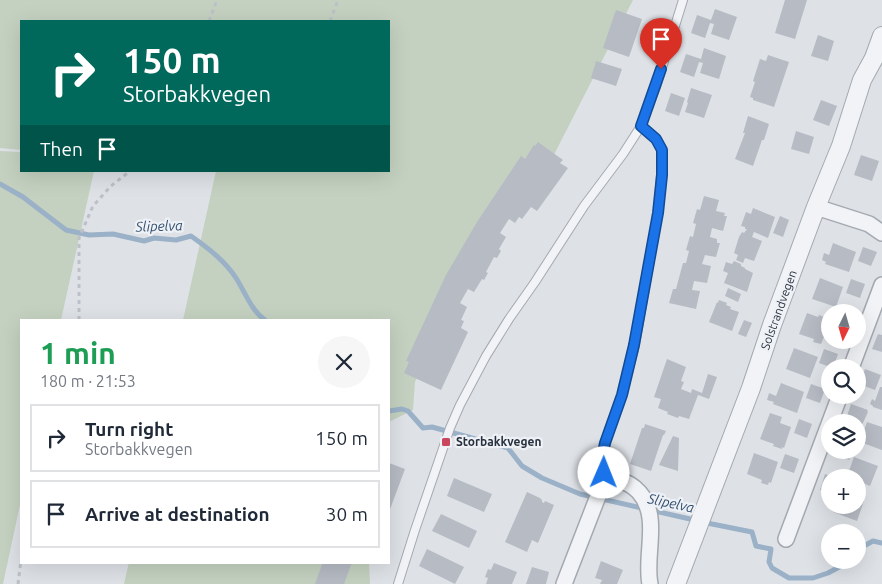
<!DOCTYPE html>
<html lang="en">
<head>
<meta charset="utf-8">
<style>
	:root { --surface:#fff; --page:#f6f6f7; --text:#1f2937; --muted:#747a83; --line:#e0e1e3 }
	body { margin:0; font-family:Ubuntu,sans-serif; background:var(--page); color:var(--text); height:100vh; display:flex; flex-direction:column; font-size:19px; white-space:nowrap }
	* { box-sizing:border-box; margin:0 }
	p { font-size:16px; color:var(--muted) }
	.icon { flex:none; width:28px; height:28px; fill:none; stroke:currentColor; stroke-width:2; stroke-linecap:round; stroke-linejoin:round }
	.map { position:relative; flex:1; overflow:hidden }
	.drawer { position:absolute; left:20px; top:319px; width:370px; height:245px; display:flex; flex-direction:column; background:var(--surface); border-radius:0px; box-shadow:0 5px 20px #0002 }
	.drawer>* { flex:none }
	.guide { position:absolute; left:20px; top:20px; width:370px; height:152px; border-radius:0px; box-shadow:0 5px 20px #0002; background:#00695c; color:#fff; overflow:hidden }
	.needle { width:32px; rotate:185deg }
	.controls { position:absolute; left:821px; top:304px; display:grid; gap:10px }
	.controls a { display:grid; place-items:center; width:45px; height:45px; border-radius:50%; background:var(--surface); box-shadow:0 5px 20px #0002; font-size:25px }
	.pin { position:absolute; display:grid; place-items:center; width:42px; height:42px; color:#fff; margin:-51px -21px; border-radius:50% 50% 50% 0; rotate:-45deg; box-shadow:0 0 5px #0007 }
	.pin .icon { rotate:45deg }
	.me { position:absolute; width:55px; margin:-28px; rotate:1deg; stroke-linejoin:round; filter:drop-shadow(0 0 4px #0008) }
	.turn { display:flex; align-items:center; gap:18px; height:105px; padding:0 20px; font-size:22px }
	.turn .icon { width:65px; height:65px; stroke-width:2.5 }
	.turn b { display:block; font-size:35px; line-height:42px }
	.then { display:flex; align-items:center; height:48px; padding:0 20px; background:#0003; gap:10px; font-size:19px }
	.round { display:grid; place-items:center; flex:none; width:52px; height:52px; border-radius:26px; background:var(--page) }
	.headline { display:flex; align-items:center; justify-content:space-between; height:85px; padding:0 20px }
	h1 { font-size:30px; font-weight:700; line-height:38px; color:#1e9e55 }
	ul { padding:0; list-style:none }
	li { display:flex; align-items:center; gap:15px; height:68px; margin:0 10px 8px; padding:0 10px; border:2px solid var(--line); border-radius:0px }
	li div { flex:1 }
	li b { display:block; font-size:19px }
	li em { font-style:normal }
	.map>svg:first-child { display:block }
</style>
</head>
<body>
<div class="map">
<svg width="882" height="584" viewBox="0 0 882 584">
	<rect width="100%" height="100%" fill="#dee2e7"/>
	<g fill="#c4d1c0">
		<path d="M0,0H633L538,186L470,255L415,382L413,410L389,422V320H183L216,171H389V21H21V150L0,148Z"/>
		<path d="M0,151L21,152V171H94L61,320H21V500L3,584H0Z"/>
		<path d="M129,562L369,563L370,584H124Z"/>
	</g>
	<g fill="none" stroke-linecap="round" stroke-linejoin="round">
		<g stroke="#9ab1c7" stroke-width="5">
			<path d="M0,184L23,197L66,230L89,235L113,234L144,241L154,238L176,240L191,236C208,248 225,261 236,278C245,292 251,310 265,320"/>
			<path d="M389,411L402,409L408,411L423,428L432,427L508,448L522,466L542,478L580,494L712,524L752,532L756,546L771,549L769,562L772,568L789,578H813L828,573L843,565L848,560"/>
			<path d="M858,551L862,547L873,541L882,543"/>
		</g>
	</g>
	<g fill="#b6bbc4">
		<path d="M785,0H807L795,39L775,33Z"/>
		<path d="M715,9L737,17L729,40L711,34L714,24L710,23L705,38L691,33L697,15L711,20Z"/>
		<path d="M616,10L642,19L629,57L603,48Z"/>
		<path d="M818,35L834,41L828,61L811,56Z"/>
		<path d="M704,48L726,56L719,79L700,73L703,63L699,62L694,77L680,72L686,54L701,59Z"/>
		<path d="M768,55L789,62L774,107L753,100V98L750,97L755,82L753,81L760,59L766,61Z"/>
		<path d="M596,61L622,69L616,86L591,78Z"/>
		<path d="M691,88L712,95L704,118L685,112L688,103L687,102Z"/>
		<path d="M671,93L685,98L679,116L665,111Z"/>
		<path d="M821,100L837,106L829,126L813,120Z"/>
		<path d="M748,116L769,124L764,140H762L753,166L735,159L745,133H743Z"/>
		<path d="M796,131L814,137L809,154L791,149Z"/>
		<path d="M538,142L563,160L560,163L568,168L537,211L531,207L522,219L519,217L515,223L509,219L500,233L506,237L499,249L501,251L497,258L494,257L486,272L488,273L484,280L482,279L474,292L468,289L460,303L467,307L461,320L464,321L461,328L468,332L441,390L404,373L409,362L406,361L446,275L477,222L521,156L525,159L534,145L535,146Z"/>
		<path d="M861,155L879,161L872,181L854,175Z"/>
		<path d="M704,196L719,200L716,211L725,213L724,216H727L723,231L712,228L710,237L717,239V243H720L716,257L705,255L702,264L711,266L707,283L694,281L692,290L700,291L696,309L669,303L673,289H676L683,263H686L689,251L686,250L690,236L693,237L696,224L693,223L697,209L700,210Z"/>
		<path d="M753,208L775,217L768,238L754,232L752,237L762,241L754,261L745,258L743,263L736,260L738,255L734,253L739,237L742,232L744,233L747,229H745V227L741,226L746,212L751,214Z"/>
		<path d="M780,216L789,220L783,237L773,233Z"/>
		<path d="M833,243L856,252L849,272L825,264L826,262L822,260L824,253L829,255Z"/>
		<path d="M863,247L877,252L871,266L858,261Z"/>
		<path d="M734,261L741,264V266L745,268V269L753,273L747,292L724,283L728,273L723,271L726,262L732,264Z"/>
		<path d="M820,278L843,287L836,307L812,299Z"/>
		<path d="M851,279L865,284L860,298L846,293Z"/>
		<path d="M728,288L741,294L738,302L725,296Z"/>
		<path d="M719,300L727,303L726,305L731,307L730,309L739,312L732,331L709,322L717,302L718,303Z"/>
		<path d="M807,313L818,317L819,315L824,317V319L830,322L821,344L813,342L814,339L799,334Z"/>
		<path d="M744,320L752,323L746,337L738,334Z"/>
		<path d="M878,334L882,335V352L872,349Z"/>
		<path d="M794,348L818,357L810,378L786,369Z"/>
		<path d="M824,349L838,354L833,368L819,363Z"/>
		<path d="M667,359L686,367L681,381L684,382L681,389L691,393L692,389L702,393L708,374L717,377L709,399L698,395L689,419L679,416L678,418L667,414L668,412L658,408L661,399L654,397Z"/>
		<path d="M865,369L881,375L875,390L859,384Z"/>
		<path d="M781,383L804,392L797,413L773,404L774,402L767,400L769,393L776,396Z"/>
		<path d="M811,384L825,389L820,403L806,398Z"/>
		<path d="M880,387H882V410L873,407V406L870,404L872,399L875,401Z"/>
		<path d="M851,404L868,410L867,411L868,412L862,425L858,422L846,419Z"/>
		<path d="M770,413L782,417L780,423L791,427L784,448L782,447V449L773,446L774,444L760,439Z"/>
		<path d="M799,419L812,424L807,438L794,433Z"/>
		<path d="M867,422L882,427V450L860,442V441L858,440L859,435L862,436Z"/>
		<path d="M645,424L666,431L664,435H663L651,471L630,464L642,428H644Z"/>
		<path d="M673,436L679,438L678,471L659,465Z"/>
		<path d="M834,450H855L854,453L852,452L849,460L833,454Z"/>
		<path d="M754,453L778,462L771,483L769,482L768,485L761,483L762,480L747,474Z"/>
		<path d="M785,454L799,459L794,473L780,468Z"/>
		<path d="M854,457L878,466L870,486L858,481V478H848L847,477V476L844,475L846,470L849,471Z"/>
		<path d="M389,463L405,469L389,512Z"/>
		<path d="M825,474L830,476V493L820,490Z"/>
		<path d="M454,478L492,494L484,512L447,496Z"/>
		<path d="M527,492L540,498L542,500V502L544,503L545,501L554,505L538,543L532,540L527,552L505,542Z"/>
		<path d="M858,498L864,501L857,521L833,512L834,511L831,510L833,505H858Z"/>
		<path d="M441,514L477,531L469,548L432,531Z"/>
		<path d="M427,549L464,567L455,584L419,566Z"/>
		<path d="M601,561L623,570L617,584H600L602,580L595,578Z"/>
		<path d="M323,562H352L344,584H315Z"/>
		<path d="M494,563L517,572L512,584H486L488,578L485,577L488,569L491,570Z"/>
		<path d="M532,567L549,572L546,584H526Z"/>
	</g>
	<g fill="none" stroke-linecap="round" stroke-linejoin="round">
		<defs>
			<g id="service">
				<path d="M606,484L604,473L603,453L605,443L622,395L635,345L658,213L661,175L662,150L656,139L641,126"/>
				<path d="M398,584L415,530L450,428L460,405L486,356L509,319L535,282L584,206L623,154L641,126L656,87L683,0"/>
			</g>
			<g id="minor">
				<path d="M816,207L869,224L882,233"/>
				<path d="M851,368L882,285"/>
				<path d="M786,539L840,395"/>
				<path d="M564,584L600,491C606,484 613,480 623,482C630,483 635,488 639,492C661,517 644,555 650,584"/>
			</g>
			<path id="tertiary" d="M676,584L751,388L772,325L816,207L841,146L862,80L874,58L882,36"/>
		</defs>
		<use href="#service" stroke="#a4a9b1" stroke-width="10"/>
		<use href="#minor" stroke="#a4a9b1" stroke-width="18"/>
		<use href="#tertiary" stroke="#a4a9b1" stroke-width="20"/>
		<g stroke="#bdc0c6" stroke-width="3" stroke-dasharray="4 4" stroke-linecap="butt">
			<path d="M209,21L217,0"/>
			<path d="M330,21L338,0"/>
			<path d="M79,320V238L93,206L111,186L130,171"/>
			<path d="M18,584L21,560"/>
		</g>
		<use href="#service" stroke="#f1f3f6" stroke-width="8"/>
		<use href="#minor" stroke="#f1f3f6" stroke-width="15"/>
		<use href="#tertiary" stroke="#f1f3f6" stroke-width="18"/>
	</g>
	<g fill="none" stroke-linecap="round" stroke-linejoin="round">
		<defs>
			<path id="route" d="M604,473L603,453L605,443L622,395L634,345L658,213L662,175V150L656,139L641,126L661,69"/>
		</defs>
		<use href="#route" stroke="#114b97" stroke-width="12"/>
		<use href="#route" stroke="#1a73e8" stroke-width="9"/>
	</g>
	<rect fill="#c9465c" stroke="#eef1f5" stroke-width="2" x="441" y="437" width="10" height="10" rx="2.5"/>
	<g text-anchor="middle" stroke-width="4.5" stroke-linejoin="round" paint-order="stroke">
		<g font-size="12" fill="#28303e" stroke="#eef1f5">
			<text transform="translate(779 310) rotate(-70)" y="4">Solstrandvegen</text>
		</g>
		<g font-size="12" font-weight="bold" fill="#28303e" stroke="#eef1f5" text-anchor="start">
			<text x="456" y="446">Storbakkvegen</text>
		</g>
		<g font-size="14" font-style="italic" fill="#345070" stroke="#eef1f5">
			<text transform="translate(159 226) rotate(-2)" y="5">Slipelva</text>
			<text transform="translate(671 503) rotate(12)" y="5">Slipelva</text>
		</g>
	</g>
</svg>
<div class="controls">
<a><svg class="needle" viewBox="-14 -14 28 28"><path d="M0-13l5 13h-10z" fill="#e53935"/><path d="M0 13l5-13h-10z" fill="#747a83"/></svg></a>
<a><svg class="icon" aria-label="search" viewBox="0 0 24 24"><circle cx="10" cy="10" r="6"/><path d="M15 15l6 6"/></svg></a>
<a><svg class="icon" aria-label="layers" viewBox="0 0 24 24"><path d="M12 4l9 5-9 5-9-5zM3 14l9 5 9-5"/></svg></a>
<a>+</a>
<a>−</a>
</div>
<div class="pin" style="left:661px;top:69px;background:#d93025"><svg class="icon" aria-label="arrive" viewBox="0 0 24 24"><path d="M6 21V4h12l-3 4 3 4H6"/></svg></div>
<svg class="me" style="left:604px;top:473px" viewBox="-20 -20 40 40"><circle r="19" fill="#fff"/><path d="M0-13L10 11 0 6-10 11z" fill="#1a73e8"/></svg>
<div class="guide">
<div class="turn"><svg class="icon" aria-label="right" viewBox="0 0 24 24"><path d="M7 20v-9h11M14 6l5 5-5 5"/></svg><div><b>150 m</b>Storbakkvegen</div></div>
<div class="then">Then<svg class="icon" aria-label="arrive" viewBox="0 0 24 24"><path d="M6 21V4h12l-3 4 3 4H6"/></svg></div>
</div>
<section class="drawer">
<div class="headline"><div><h1>1 min</h1><p>180 m · 21:53</p></div><a class="round"><svg class="icon" aria-label="close" viewBox="0 0 24 24"><path d="M6 6l12 12M18 6L6 18"/></svg></a></div>
<ul>
<li><svg class="icon" aria-label="right" viewBox="0 0 24 24"><path d="M7 20v-9h11M14 6l5 5-5 5"/></svg><div><b>Turn right</b><p>Storbakkvegen</p></div><em>150 m</em></li>
<li><svg class="icon" aria-label="arrive" viewBox="0 0 24 24"><path d="M6 21V4h12l-3 4 3 4H6"/></svg><div><b>Arrive at destination</b></div><em>30 m</em></li>
</ul>
</section>
</div>
</body>
</html>
